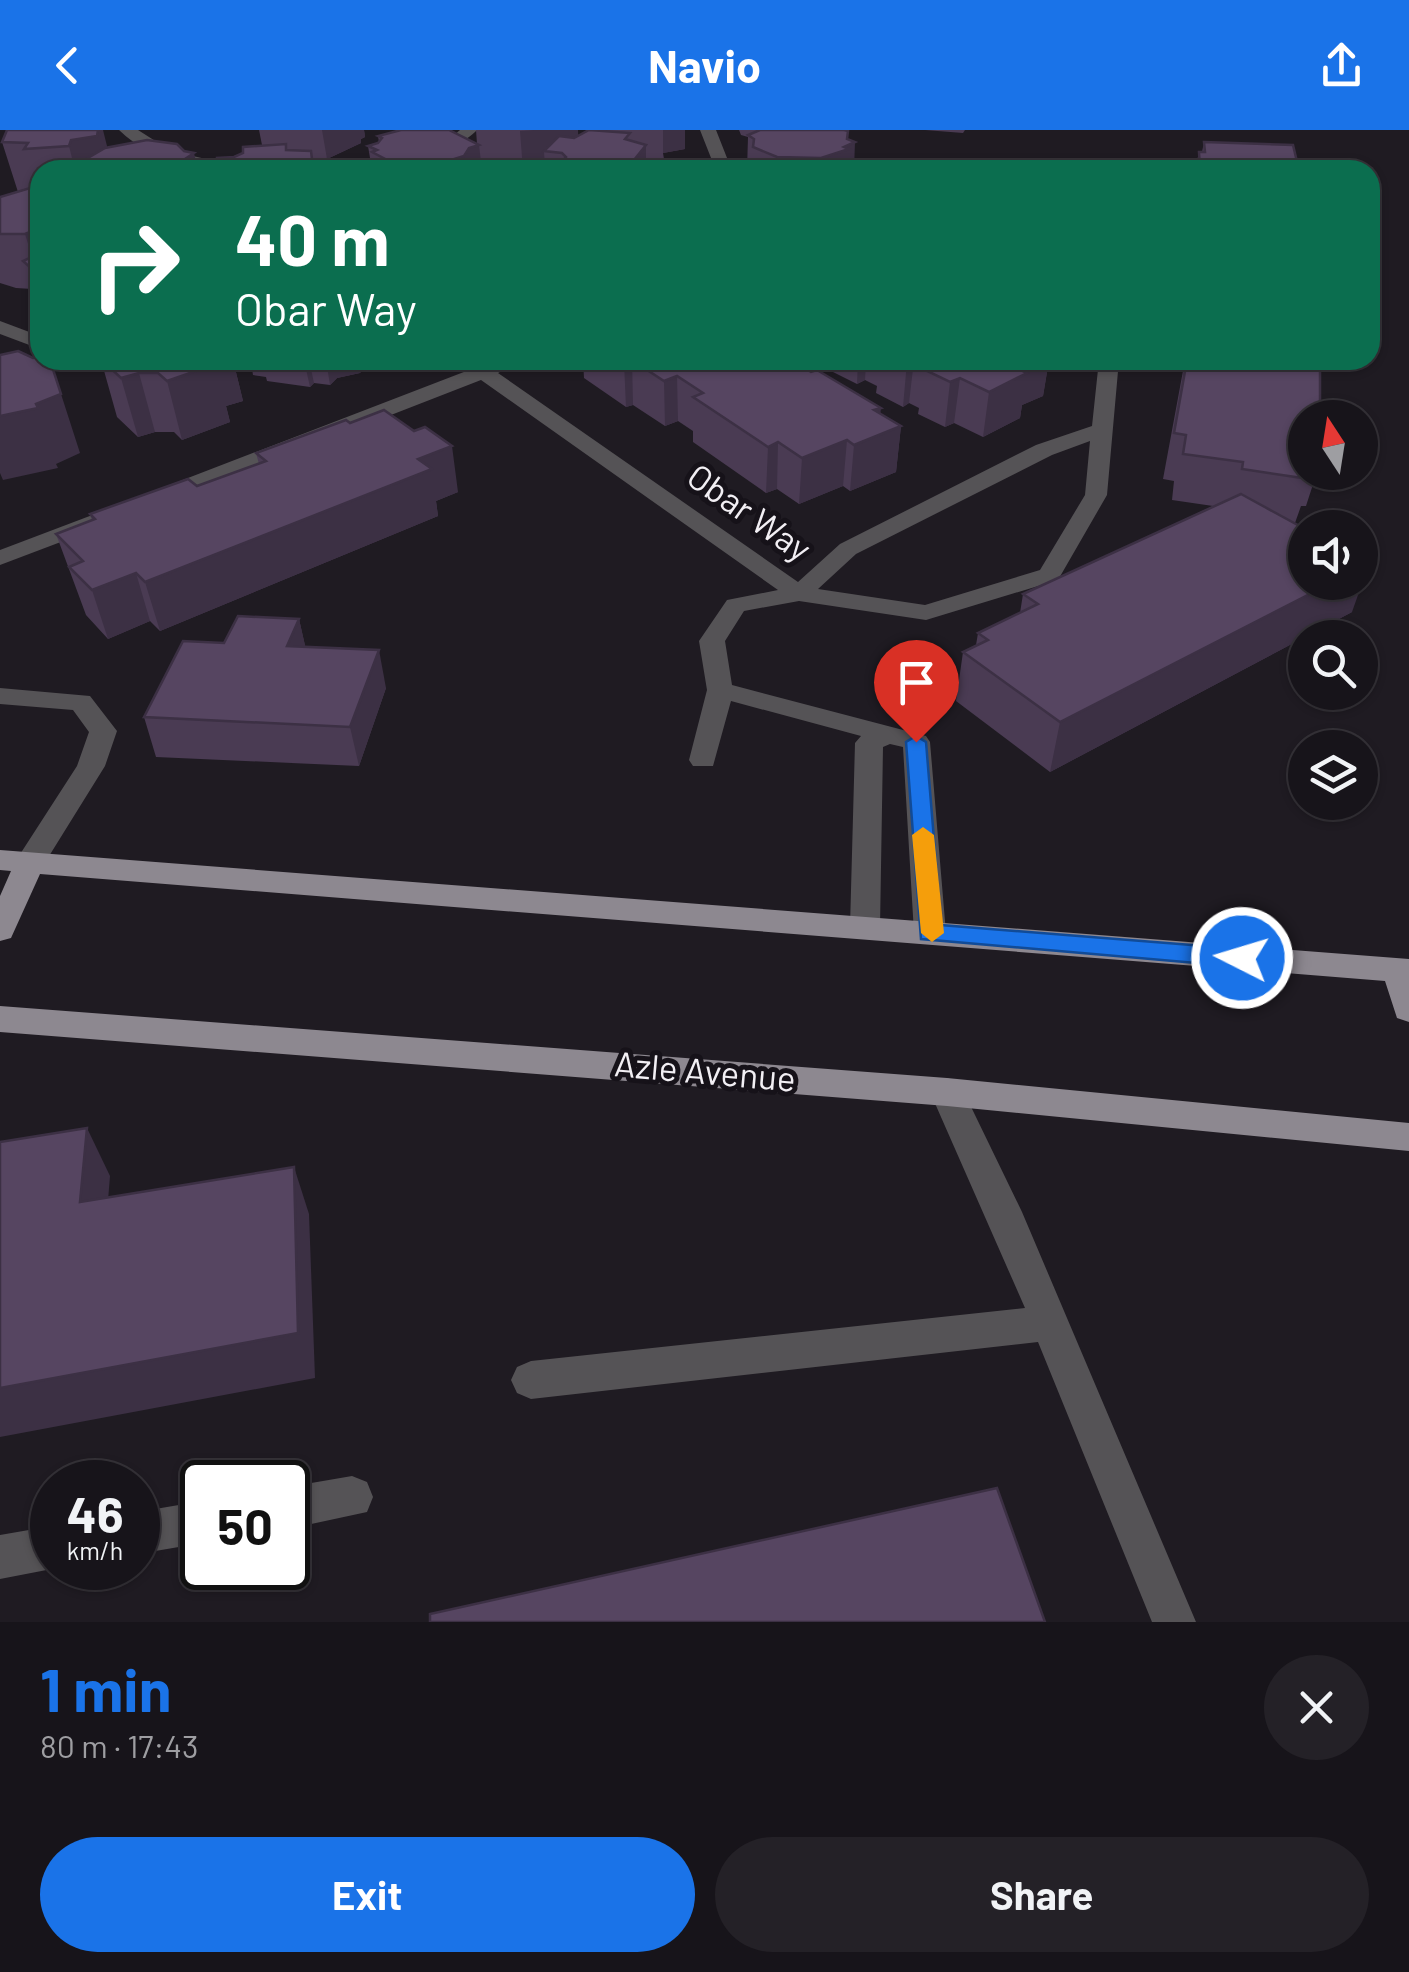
<!DOCTYPE html>
<html lang="en">
<head>
<meta charset="utf-8">
<style>
	:root { --surface:#17141a; --page:#242127; --text:#f1f3f6; --muted:#9e9ea2; --line:#363339; --accent:#1a73e8 }
	body { margin:0; font-family:Barlow,sans-serif; background:var(--page); color:var(--text); height:100vh; display:flex; flex-direction:column; font-size:38px; white-space:nowrap }
	* { box-sizing:border-box; margin:0 }
	p { font-size:32px; color:var(--muted) }
	.icon { flex:none; width:55px; height:55px; fill:none; stroke:currentColor; stroke-width:2; stroke-linecap:round; stroke-linejoin:round }
	.map { position:relative; height:1492px; overflow:hidden }
	.drawer { display:flex; flex-direction:column; background:var(--surface); flex:1 }
	.drawer>* { flex:none }
	.top-card { position:absolute; left:30px; top:30px; width:1350px; height:210px; border-radius:30px; box-shadow:0 2px 8px #0004,0 0 0 2px var(--line); background:#0b6e4f; color:#fff; overflow:hidden }
	.needle { width:65px; rotate:348deg }
	.buttons { position:absolute; left:1288px; top:270px; display:grid; gap:20px }
	.buttons a { display:grid; place-items:center; width:90px; height:90px; border-radius:50%; background:var(--surface); box-shadow:0 2px 8px #0004,0 0 0 2px var(--line); font-size:50px }
	.speed { position:absolute; left:30px; top:1330px; display:flex; gap:20px; font-size:50px; font-weight:700; text-align:center }
	.speed>* { display:grid; place-content:center; width:130px; height:130px; border-radius:50%; background:var(--surface); box-shadow:0 2px 8px #0004,0 0 0 2px var(--line); line-height:1 }
	.speed small { font-size:25px; font-weight:400 }
	.speed .limit { border:5px solid #111; border-radius:15px; background:#fff; color:#111 }
	.pin { position:absolute; display:grid; place-items:center; width:85px; height:85px; color:#fff; margin:-102px -42px; border-radius:50% 50% 50% 0; rotate:-45deg; box-shadow:0 0 10px #0007 }
	.pin .icon { rotate:45deg }
	.me { position:absolute; width:110px; margin:-55px; rotate:275deg; stroke-linejoin:round; filter:drop-shadow(0 0 8px #0008) }
	.turn { display:flex; align-items:center; gap:35px; height:210px; padding:0 40px; font-size:45px }
	.turn .icon { width:130px; height:130px; stroke-width:2.5 }
	.turn b { display:block; font-size:70px; line-height:85px }
	.round { display:grid; place-items:center; flex:none; width:105px; height:105px; border-radius:52px; background:var(--page) }
	.overview { display:flex; align-items:center; justify-content:space-between; height:170px; padding:0 40px }
	h1 { font-size:60px; font-weight:700; line-height:75px; color:var(--accent) }
	.cta { display:flex; gap:20px; margin-top:auto; padding:20px 40px }
	.cta a { flex:1; height:115px; border-radius:60px; background:var(--accent); color:#fff; font-size:40px; font-weight:700; line-height:115px; text-align:center }
	.cta a+a { background:var(--page); color:var(--text) }
	header { display:flex; justify-content:space-between; align-items:center; height:130px; padding:0 40px; background:var(--accent); color:#fff; font-size:45px; font-weight:700 }
	.map>svg:first-child { display:block }
</style>
</head>
<body>
<header><svg class="icon" aria-label="back" viewBox="0 0 24 24"><path d="M15 5l-7 7 7 7"/></svg>Navio<svg class="icon" aria-label="share" viewBox="0 0 24 24"><path d="M12 15V3M7 8l5-5 5 5M5 13v7h14v-7"/></svg></header>
<div class="map">
<svg width="1409" height="1492" viewBox="0 0 1409 1492">
	<rect width="100%" height="100%" fill="#1f1b22"/>
	<g fill="none" stroke-linecap="round" stroke-linejoin="round">
		<g fill="#555356" fill-rule="evenodd">
			<path d="M119,0H138L171,21L254,40C206,40 155,35 119,0Z"/>
			<path d="M460,0H477C455,25 372,40 339,40L453,6Z"/>
			<path d="M700,0H716L729,33L725,40H709L713,33Z"/>
			<path d="M0,191L40,206V219L0,204Z"/>
			<path d="M495,230H523L498,243L798,452L840,414L1036,315L1092,296L1099,230H1119L1107,365L1058,450L926,490L799,471L744,481L725,511L732,555L926,606L930,612L946,803L941,811L930,814L919,811L914,803L903,617L890,614L883,617L880,797L876,805L865,808L854,805L850,797L855,613L861,606L731,571L713,636H693L689,630L707,560L699,511L727,470L778,460L481,250L165,373L157,375L146,368L149,363ZM1090,311L1085,365L1040,440L925,475L818,459L856,424L1052,325Z"/>
			<path d="M95,384L107,391L103,396L0,435V420Z"/>
			<path d="M0,558L90,566L117,601L105,636L41,739L30,742L19,739L15,732L77,636L89,602L73,580L0,574Z"/>
			<path d="M947,948L959,952L1022,1082L1196,1492H1152L1038,1212L531,1269L517,1263L511,1250L517,1237L531,1231L1025,1178L930,962L935,952Z"/>
			<path d="M352,1346L367,1352L373,1367L367,1382L288,1399V1357Z"/>
			<path d="M202,1371V1413L138,1424V1382Z"/>
			<path d="M52,1396V1438H57L0,1449V1405Z"/>
		</g>
		<g fill="#8d8890" fill-rule="evenodd">
			<path d="M0,720L1409,829V892L1397,888L1385,851L40,744L11,808L0,811V766L11,741L0,740Z"/>
			<path d="M0,876L947,948L1409,993V1021L947,976L0,902Z"/>
		</g>
	</g>
	<g fill="#4a3b53">
		<path d="M259,0H364L365,7L361,9V13L327,29L313,30L315,40L234,27L262,15Z"/>
		<path d="M476,0H578V6L589,0H685V19L663,23L664,29L646,30V40H489L482,38V40H372L368,16L379,12L378,6L477,14Z"/>
		<path d="M739,0H844L854,40H747L748,7L741,5Z"/>
		<path d="M925,0H965L963,3Z"/>
		<path d="M2,12L107,18L198,40H40V184L32,159L16,158L0,153V67L18,62Z"/>
		<path d="M1204,12L1299,40H1195L1199,22H1202Z"/>
		<path d="M101,230H233L243,271L226,276L230,292L182,310L174,302H155L138,307L117,287Z"/>
		<path d="M246,230H370L360,243L337,248L330,255L314,253L310,257L267,251L266,247L253,245L251,233L247,232Z"/>
		<path d="M583,230H792L901,296L896,342L850,361L843,356L799,374L777,359L766,363L693,312V301L678,291L665,296L633,275L626,277L584,248Z"/>
		<path d="M826,230H1049L1043,266L1022,275L1020,288L983,307L954,293L945,297L918,284L919,278L909,273L903,277L876,263L877,256L865,250L857,254L831,241V233Z"/>
		<path d="M1185,230H1320L1305,342H1317L1306,376H1301L1295,393L1352,482L1050,642L956,571L963,522L976,515L978,503L1020,483L1023,464L1213,376L1172,370L1174,351L1163,349Z"/>
		<path d="M256,323L458,362L436,371L438,386L160,501L150,491L108,509L86,485L56,404L92,390L90,384L197,356L259,334Z"/>
		<path d="M299,489L305,516L386,558L359,636L156,627L144,587L224,513Z"/>
	</g>
	<g fill="#3c3044">
		<path d="M98,0H103L113,40L81,32L84,40H75L69,16L29,19Z"/>
		<path d="M322,0H364L365,7L361,9V13L327,29Z"/>
		<path d="M534,0H578L579,26L566,27L562,23L544,21L545,40H523L520,1Z"/>
		<path d="M663,0H685V19L663,23Z"/>
		<path d="M855,12L854,40H820L821,28Z"/>
		<path d="M479,15L482,40H436L435,35L469,18Z"/>
		<path d="M646,15V40H635L634,30Z"/>
		<path d="M194,23L198,40H175L185,29Z"/>
		<path d="M40,98V146L37,143L25,104Z"/>
		<path d="M206,230H233L243,271L226,276L230,292L182,310L167,251Z"/>
		<path d="M304,230H309L314,253L310,257Z"/>
		<path d="M326,230H370L360,243L337,248L330,255Z"/>
		<path d="M632,230L633,275L626,277L624,232Z"/>
		<path d="M858,230H866L865,250L857,254Z"/>
		<path d="M911,230H914L909,273L903,277L907,232Z"/>
		<path d="M1031,230H1049L1043,266L1022,275L1020,288L983,307L989,262L1014,237Z"/>
		<path d="M139,243L155,302L138,307L121,248Z"/>
		<path d="M677,246L678,291L665,296L664,251Z"/>
		<path d="M960,248L954,293L945,297L950,252Z"/>
		<path d="M61,264L80,323L56,334L58,338L3,350L0,343V286L36,274Z"/>
		<path d="M881,278L878,305L901,296L896,342L850,361L854,315L874,280Z"/>
		<path d="M847,310L843,356L799,374L802,328Z"/>
		<path d="M778,312L777,359L766,363L768,317Z"/>
		<path d="M452,316L458,362L436,371L438,386L160,501L145,452L418,329Z"/>
		<path d="M1369,434L1352,482L1050,642L1060,592L1333,452H1360V439Z"/>
		<path d="M136,443L150,491L108,509L92,460Z"/>
		<path d="M299,489L308,528L287,516Z"/>
		<path d="M379,520L386,558L359,636L350,597Z"/>
		<path d="M87,998L110,1046L104,1120L80,1072Z"/>
		<path d="M294,1037L309,1084L315,1248L0,1307V1258Z"/>
	</g>
	<g fill="#564561" stroke="#3c3044" stroke-width="2.5">
		<path d="M7,0H98L97,6L71,10L69,16L24,19L28,13L2,12Z"/>
		<path d="M401,0H449L479,15L469,18L464,26L435,35L407,36L393,33L372,22L377,20L368,16L378,13L382,8L378,6Z"/>
		<path d="M589,0L630,3L625,9L646,15L634,30L608,31L603,37L560,34L566,27L562,23L544,21L559,6L574,8Z"/>
		<path d="M760,0H844L848,1L847,9L855,12L844,17L849,19L821,28L777,27L753,17L754,9L748,5Z"/>
		<path d="M147,10L177,14L184,21L194,23L185,29L192,30L175,40L79,39L88,32H81L105,18Z"/>
		<path d="M1204,12L1293,15L1299,40H1200L1199,22H1205Z"/>
		<path d="M286,14V20L311,21L313,37L300,40H217V28L234,27L243,23V17Z"/>
		<path d="M30,58L40,61V98L25,104H0V67Z"/>
		<path d="M40,123V146L23,131Z"/>
		<path d="M18,221L33,228L40,227V230H50L61,264L36,274L38,278L0,286V225Z"/>
		<path d="M102,230H211L216,234L167,251L158,243H139L121,248Z"/>
		<path d="M632,230H792L811,242L817,240L881,278L874,280L901,296L854,315L847,310L802,328L778,312L768,317L693,267L703,263L677,246L664,251Z"/>
		<path d="M918,230H1031L1014,237L1027,243L989,262L960,248L950,252L923,239L930,236Z"/>
		<path d="M1187,230H1320V288H1305V342H1309V349L1242,339L1243,332L1183,324L1186,305L1174,303Z"/>
		<path d="M384,280L414,301L425,297L452,316L418,329L432,339L145,452L136,443L92,460L69,437L83,431L56,404L95,389L90,384L188,349L197,356L266,331L256,323L346,290L350,293Z"/>
		<path d="M1241,364L1305,399V452H1333L1060,592L963,522L988,510L978,503L1038,474L1023,464Z"/>
		<path d="M1360,429L1369,434L1360,439Z"/>
		<path d="M238,486L299,489L287,516L379,520L350,597L144,587L183,511L224,513Z"/>
		<path d="M87,998L80,1072L294,1037L298,1203L0,1258V1012Z"/>
		<path d="M997,1358L1045,1492H430V1484Z"/>
	</g>
	<path fill="#1a73e8" stroke="#114b97" stroke-width="2.5" d="M916,606L926,612L941,795L1242,819L1250,821L1254,828L1250,834L1242,837L921,809L906,612Z"/>
	<path fill="#f59e0b" d="M923,697L934,705L944,803L932,812L921,803L912,705Z"/>
	<g text-anchor="middle" stroke-width="10" stroke-linejoin="round" paint-order="stroke">
		<g font-size="35" fill="#f2eff4" stroke="#161219">
			<text transform="translate(749 383) rotate(35)" y="12">Obar Way</text>
			<text transform="translate(705 942) rotate(5)" y="12">Azle Avenue</text>
		</g>
	</g>
</svg>
<div class="buttons">
<a><svg class="needle" viewBox="-14 -14 28 28"><path d="M0-13l5 13h-10z" fill="#e53935"/><path d="M0 13l5-13h-10z" fill="#9e9ea2"/></svg></a>
<a><svg class="icon" aria-label="sound" viewBox="0 0 24 24"><path d="M4 9h4l5-4v14l-5-4H4zM17 9q2 3 0 6"/></svg></a>
<a><svg class="icon" aria-label="search" viewBox="0 0 24 24"><circle cx="10" cy="10" r="6"/><path d="M15 15l6 6"/></svg></a>
<a><svg class="icon" aria-label="layers" viewBox="0 0 24 24"><path d="M12 4l9 5-9 5-9-5zM3 14l9 5 9-5"/></svg></a>
</div>
<div class="speed"><div>46<small>km/h</small></div><div class="limit">50</div></div>
<div class="pin" style="left:916px;top:612px;background:#d93025"><svg class="icon" aria-label="arrive" viewBox="0 0 24 24"><path d="M6 21V4h12l-3 4 3 4H6"/></svg></div>
<svg class="me" style="left:1242px;top:828px" viewBox="-20 -20 40 40"><circle r="17" fill="#1a73e8" stroke="#fff" stroke-width="3"/><path d="M0-11L8 9 0 5-8 9z" fill="#fff"/></svg>
<div class="top-card">
<div class="turn"><svg class="icon" aria-label="right" viewBox="0 0 24 24"><path d="M7 20v-9h11M14 6l5 5-5 5"/></svg><div><b>40 m</b>Obar Way</div></div>
</div>
</div>
<section class="drawer">
<div class="overview"><div><h1>1 min</h1><p>80 m · 17:43</p></div><a class="round"><svg class="icon" aria-label="close" viewBox="0 0 24 24"><path d="M6 6l12 12M18 6L6 18"/></svg></a></div>
<div class="cta"><a>Exit</a><a>Share</a></div>
</section>
</body>
</html>
